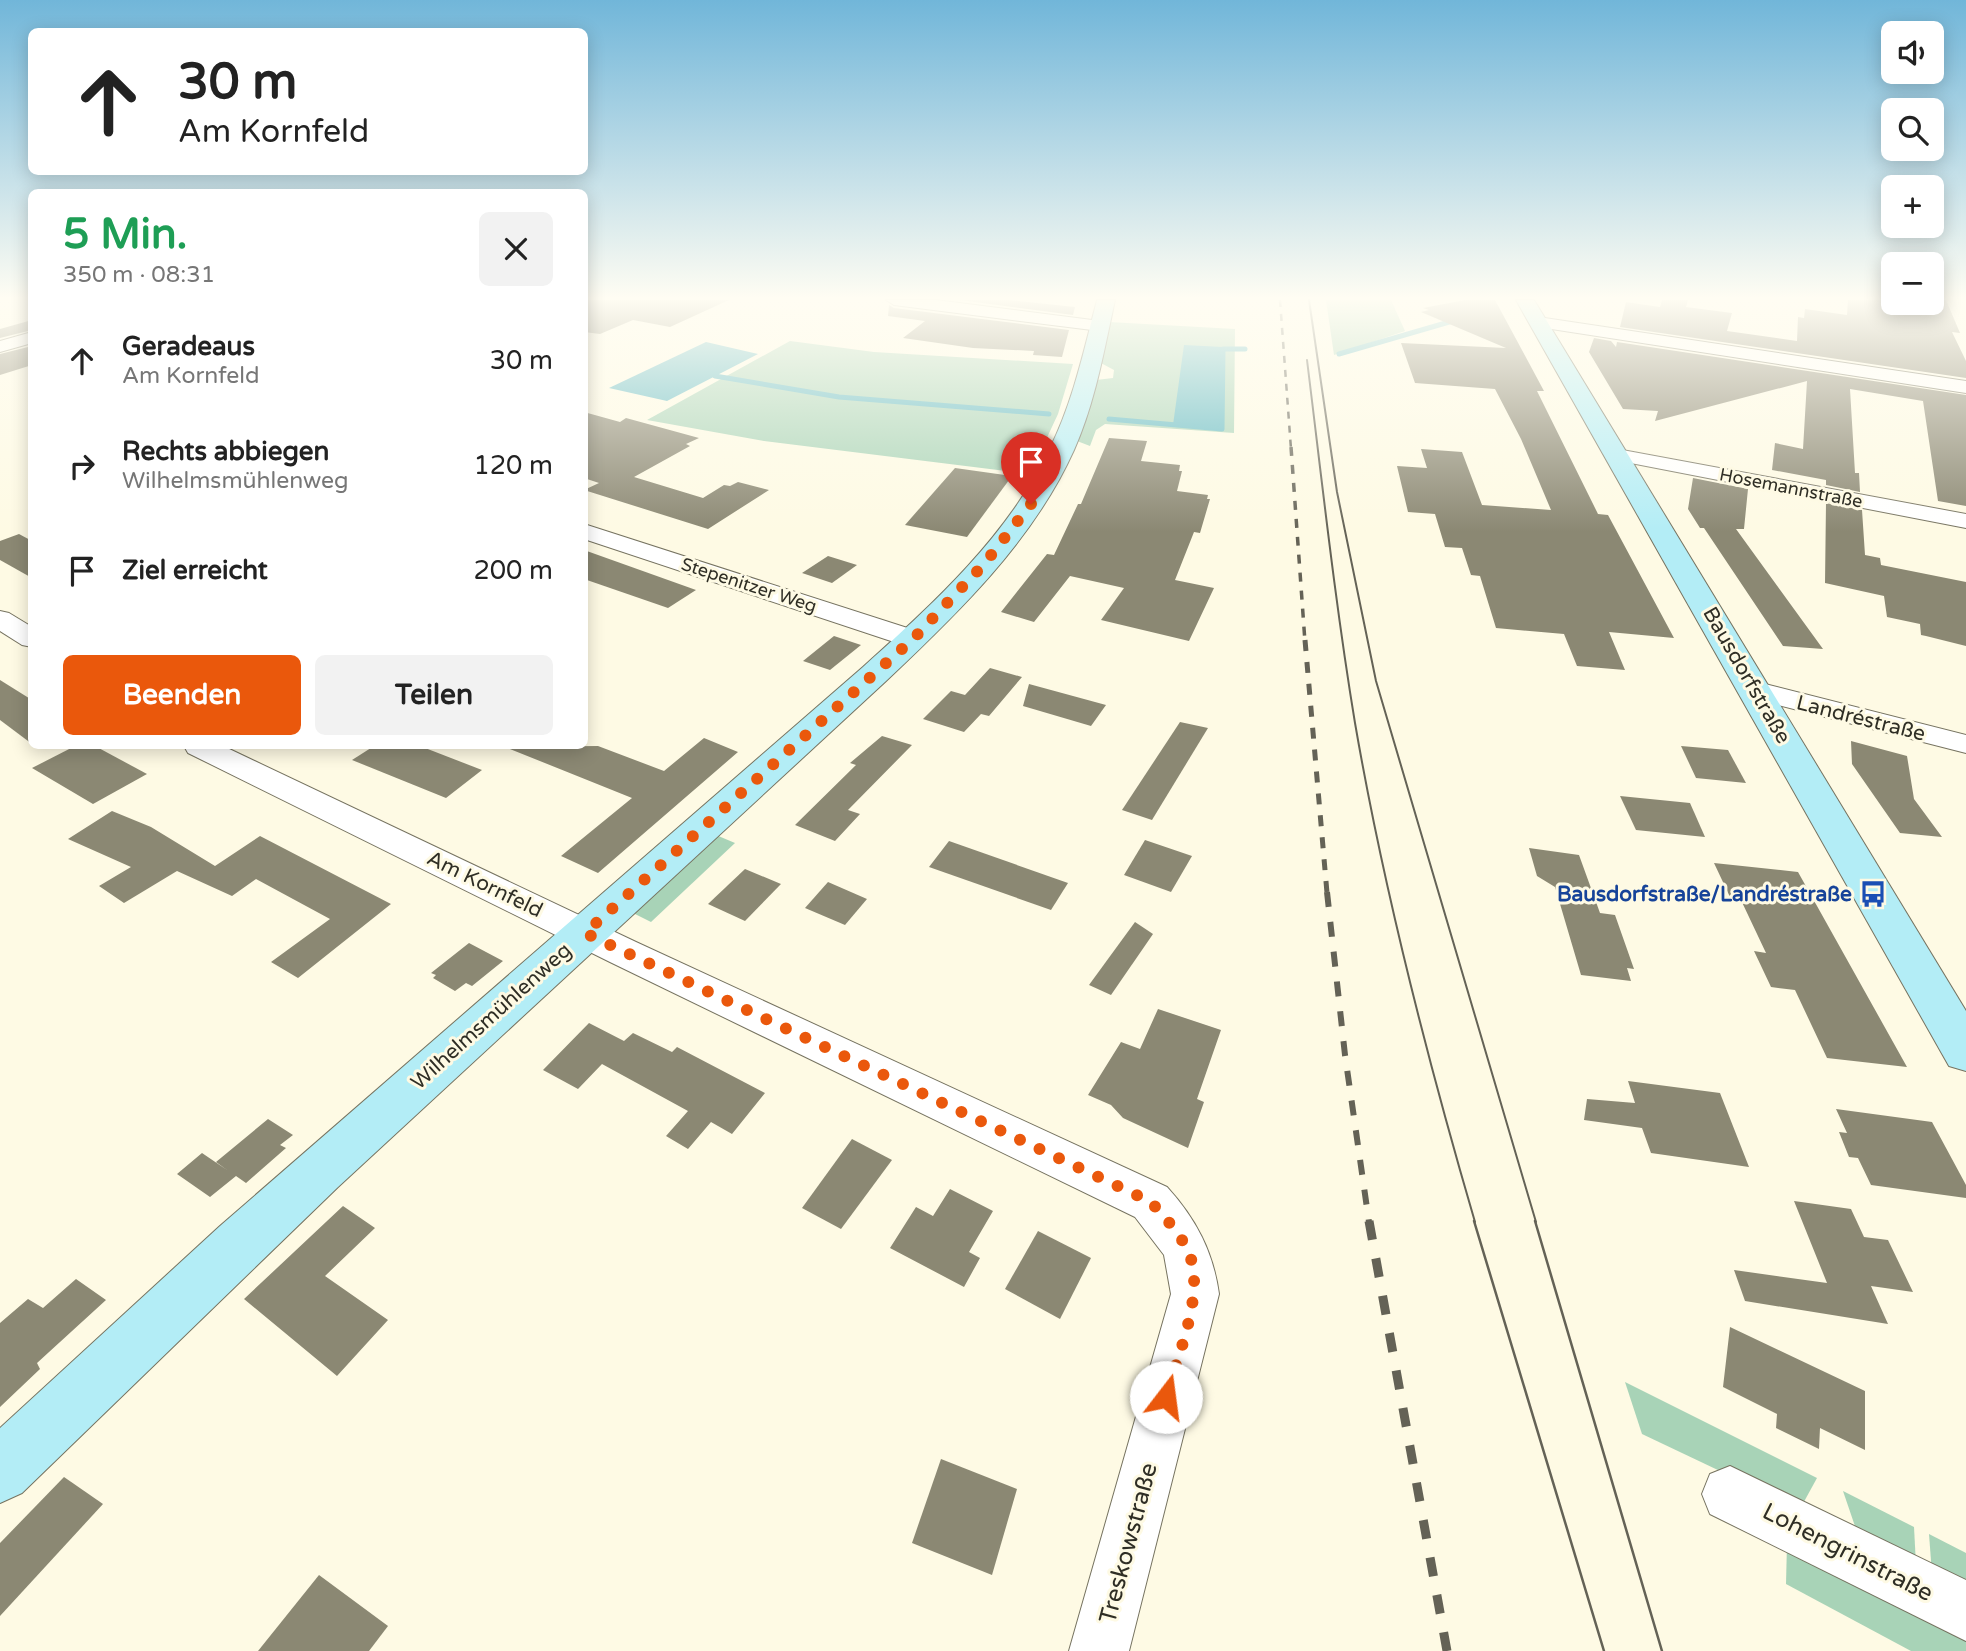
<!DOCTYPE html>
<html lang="de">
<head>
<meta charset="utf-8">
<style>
	:root { --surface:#fff; --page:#f2f2f2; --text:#222; --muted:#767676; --accent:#ea580c }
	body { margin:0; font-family:"Varela Round",sans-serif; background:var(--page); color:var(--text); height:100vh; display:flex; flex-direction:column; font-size:26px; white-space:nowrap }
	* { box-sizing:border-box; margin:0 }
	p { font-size:23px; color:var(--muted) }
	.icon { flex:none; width:38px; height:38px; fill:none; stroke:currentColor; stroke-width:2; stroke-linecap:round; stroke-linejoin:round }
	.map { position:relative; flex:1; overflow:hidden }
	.details { position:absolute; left:28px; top:189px; width:560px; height:560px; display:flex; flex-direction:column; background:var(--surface); border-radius:10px; box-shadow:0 4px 18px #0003 }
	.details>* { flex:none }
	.guide { position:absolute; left:28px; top:28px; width:560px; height:147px; border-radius:10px; box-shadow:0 4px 18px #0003; background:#fff; color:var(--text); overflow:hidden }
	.controls { position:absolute; left:1881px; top:21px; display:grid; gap:14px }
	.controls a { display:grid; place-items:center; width:63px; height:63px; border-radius:10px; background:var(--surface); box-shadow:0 4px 18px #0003; font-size:35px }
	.pin { position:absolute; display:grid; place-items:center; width:60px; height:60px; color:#fff; margin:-72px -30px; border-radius:50% 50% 50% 0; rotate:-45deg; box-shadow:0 0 7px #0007 }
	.pin .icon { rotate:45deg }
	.me { position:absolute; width:77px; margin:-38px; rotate:15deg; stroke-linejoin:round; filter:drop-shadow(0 0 5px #0008) }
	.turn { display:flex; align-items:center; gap:24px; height:147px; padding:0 35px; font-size:32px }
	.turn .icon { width:91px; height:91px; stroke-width:2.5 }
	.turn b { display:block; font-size:49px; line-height:60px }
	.round { display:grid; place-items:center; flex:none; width:74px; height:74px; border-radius:10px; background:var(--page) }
	.overview { display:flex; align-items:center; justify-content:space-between; height:119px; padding:0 35px }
	h1 { font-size:42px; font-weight:800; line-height:52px; color:#1e9e55 }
	.action { display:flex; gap:14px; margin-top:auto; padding:14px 35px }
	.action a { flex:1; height:80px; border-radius:10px; background:var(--accent); color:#fff; font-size:28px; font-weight:800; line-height:80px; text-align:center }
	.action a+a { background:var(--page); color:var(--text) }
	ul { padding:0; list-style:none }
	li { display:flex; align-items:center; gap:21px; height:105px; padding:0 35px }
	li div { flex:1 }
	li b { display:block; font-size:26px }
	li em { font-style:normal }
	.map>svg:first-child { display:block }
</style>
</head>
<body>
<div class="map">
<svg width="1966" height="1651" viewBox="0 0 1966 1651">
	<rect width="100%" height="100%" fill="#fefae4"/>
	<g fill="#a8d3b7">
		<path d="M1326,300H1391L1405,331L1334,355Z"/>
		<path d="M1109,322L1235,329L1234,433L1105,424L1096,430L1090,446L1077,441L1096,380L1113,378L1114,370L1099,362Z"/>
		<path d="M790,341L874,352L1073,364L1058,414L1030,474L764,441L647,420Z"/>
		<path d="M716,835L735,843L651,922L633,913Z"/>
		<path d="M1625,1382L1817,1478L1800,1509L1642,1434Z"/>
		<path d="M1843,1491L1914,1527L1916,1565L1858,1535Z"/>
		<path d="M1929,1534L1966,1553V1591L1932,1574Z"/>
		<path d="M1787,1543L1966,1636V1651H1911L1786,1584Z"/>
	</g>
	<g fill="#5eb8c3">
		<path d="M706,342L758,354L667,401L609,388Z"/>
		<path d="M1184,345L1223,347L1222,429L1173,425Z"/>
	</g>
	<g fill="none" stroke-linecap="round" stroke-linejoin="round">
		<g stroke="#5eb8c3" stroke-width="5">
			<path d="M1339,354L1456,320"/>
			<path d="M715,376L839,397L1049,414"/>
			<path d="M1109,419L1222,429L1223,349H1245"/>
		</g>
	</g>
	<g fill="#8b8873">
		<path d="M584,300H729L670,327L633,320L600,334L584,332Z"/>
		<path d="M960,300H1009L1075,307L1073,315Z"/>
		<path d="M1465,300H1495L1544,391H1537L1598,514L1608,515L1674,638L1609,632L1625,670L1577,666L1564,634L1496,628L1480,576L1471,575L1462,548L1445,547L1435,514L1408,512L1397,466L1427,468L1421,449L1462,452L1482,505L1551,510L1521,439L1495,389L1415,383L1401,343L1506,348L1421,312L1429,310L1423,308Z"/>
		<path d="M1662,300H1688L1686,307L1732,313L1727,331L1797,341L1798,317L1804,318L1805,309L1847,315L1848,300H1894V303L1946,300L1960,333L1952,332L1966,361V378L1620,327L1626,302L1660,307Z"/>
		<path d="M889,305L894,308L1069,330L1062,357L1033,355L1034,351L973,348L903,338L925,321L888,316Z"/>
		<path d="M32,320V330L0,338V329Z"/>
		<path d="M1594,338L1611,341L1616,347L1617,342L1966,395V506L1938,501L1923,401L1850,389L1855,473H1859L1860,492L1826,485V480L1772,470L1775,443L1803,449L1807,381L1655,421L1658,411L1623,409L1589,352Z"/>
		<path d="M32,346V365L0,375V354Z"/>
		<path d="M584,412L620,422L626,418L699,438L686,444L690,446L634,477L703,498L724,485L730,486L738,482L769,490L708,529L584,490L599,483L584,478Z"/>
		<path d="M1109,438L1147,441L1141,461L1180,465L1179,471H1182L1177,491L1208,495L1207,499H1210L1200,533L1194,532L1175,580L1214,588L1189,641L1101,620L1124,588L1070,576L1034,622L1001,612L1047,554L1054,555L1078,504H1081Z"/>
		<path d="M955,468L1012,476L967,537L905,525Z"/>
		<path d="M1693,478L1748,489L1744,529H1736L1823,649L1783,646L1704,528H1700L1688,509Z"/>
		<path d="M1826,503L1862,510L1865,555L1880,558L1881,565L1966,582V646L1926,636L1921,635L1920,624L1887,617L1884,596L1825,583Z"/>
		<path d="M19,534L32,541V578L0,560V541Z"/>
		<path d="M584,550L696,590L668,608L584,579Z"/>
		<path d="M828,556L857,565L832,583L802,573Z"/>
		<path d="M834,636L861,645L830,670L803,661Z"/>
		<path d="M990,668L1022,677L989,716L981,714L964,732L923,719L951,691L965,695Z"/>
		<path d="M0,680L32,700V744L0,720Z"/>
		<path d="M1029,684L1106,705L1091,726L1023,706Z"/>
		<path d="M1180,722L1208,728L1152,820L1122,810Z"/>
		<path d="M882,736L912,745L848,810L860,814L835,841L795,825L856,765L850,763Z"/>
		<path d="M704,738L738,752L598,873L561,856L632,798L505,747L598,746L664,771Z"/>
		<path d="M1851,741L1907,756L1914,799L1942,837L1900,833L1852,764Z"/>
		<path d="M75,746H95L147,774L93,804L32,768Z"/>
		<path d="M374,746H420L482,770L446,798L352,760Z"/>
		<path d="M1681,746L1728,750L1746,783L1696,778Z"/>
		<path d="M1620,796L1690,803L1705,837L1636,830Z"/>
		<path d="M112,811L151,827L215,866L260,836L391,904L298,978L271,962L330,919L256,879L232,896L177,871L124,903L99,886L131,867L68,839Z"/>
		<path d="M1145,840L1192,856L1171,892L1124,875Z"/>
		<path d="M949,841L1068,883L1051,910L929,867Z"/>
		<path d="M1529,848L1579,855L1600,913L1615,915L1634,969L1627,968L1631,981L1581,975L1555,887L1537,876Z"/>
		<path d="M1714,863L1798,872L1907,1067L1827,1058L1795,990L1771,987L1754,951L1766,953L1740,898L1730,897Z"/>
		<path d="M745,869L781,884L745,921L708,904Z"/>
		<path d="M828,882L867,899L845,925L805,908Z"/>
		<path d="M1135,922L1153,934L1111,995L1089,985Z"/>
		<path d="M469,943L503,961L472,986L466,983L455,991L433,978L436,975L431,973Z"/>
		<path d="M1158,1009L1221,1030L1197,1099L1204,1102L1188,1148L1123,1118L1111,1105L1088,1095L1121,1042L1140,1049Z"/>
		<path d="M589,1023L624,1041L633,1033L672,1052L677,1047L765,1093L732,1134L711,1122L688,1149L666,1136L688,1111L602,1064L578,1089L543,1070Z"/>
		<path d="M1628,1081L1720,1093L1749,1167L1651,1153L1642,1128L1584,1120L1587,1099L1635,1103Z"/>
		<path d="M1836,1109L1932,1122L1966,1185V1198L1871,1185L1858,1158L1849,1157L1839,1132L1847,1133Z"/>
		<path d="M268,1119L293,1135L280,1145L286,1148L246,1183L236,1176L210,1197L177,1174L202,1153L227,1170L216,1162Z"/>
		<path d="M852,1139L892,1160L841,1229L802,1208Z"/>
		<path d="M950,1189L993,1211L969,1252L980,1258L964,1287L890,1248L916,1207L933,1216Z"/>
		<path d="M1794,1201L1851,1209L1864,1237L1888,1240L1913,1292L1871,1286L1888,1324L1745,1301L1734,1270L1827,1283Z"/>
		<path d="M343,1206L375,1228L325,1276L388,1320L337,1376L244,1299Z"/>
		<path d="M1038,1231L1091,1258L1060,1319L1005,1289Z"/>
		<path d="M76,1279L106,1300L37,1363L40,1369L0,1407V1323L28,1299L43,1308Z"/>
		<path d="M1730,1327L1865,1391V1450L1820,1428L1819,1449L1776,1428L1777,1414L1723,1387Z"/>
		<path d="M941,1459L1017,1489L992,1575L912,1543Z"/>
		<path d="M64,1477L103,1504L0,1616V1543Z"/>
		<path d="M319,1575L388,1626L369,1651H258Z"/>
	</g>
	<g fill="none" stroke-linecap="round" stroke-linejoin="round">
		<defs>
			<g id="street">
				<path d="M886,300H936L1100,321L1108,326L1100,331L894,305Z"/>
				<path d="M1538,317L1966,381V393L1532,326L1530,322Z"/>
				<path d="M32,332V343L0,352V341Z"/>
				<path d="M1617,449L1966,514V528L1610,459L1606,455L1610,451Z"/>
				<path d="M584,524L923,633L927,639L923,645L913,647L903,645L584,539Z"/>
				<path d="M0,611L9,613L32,627V647L22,645L0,631Z"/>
				<path d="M1757,682L1966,735V753L1747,697L1743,691L1747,685Z"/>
				<path d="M184,746H223L636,942L1167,1187C1196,1219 1213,1251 1219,1294L1129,1651H1069L1171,1294L1164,1255L1135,1217L610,962L188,753Z"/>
				<path d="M1730,1466L1966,1580V1641L1710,1514L1702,1494L1710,1474Z"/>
			</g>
			<g id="secondary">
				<path d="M1097,300H1115C1104,351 1095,403 1074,450C1033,541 958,613 886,681L338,1187L22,1493L0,1503V1428L220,1226L863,667C934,603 1009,535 1050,448C1073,402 1084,350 1097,300Z"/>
				<path d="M1516,300H1534L1966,1011V1071L1949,1066Z"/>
			</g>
		</defs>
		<use href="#street" stroke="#767360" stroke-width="2"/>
		<use href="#secondary" stroke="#767360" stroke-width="2"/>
		<use href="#street" fill="#fff" fill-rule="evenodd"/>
		<use href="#secondary" fill="#b3edf6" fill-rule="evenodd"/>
		<g stroke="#646256" stroke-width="2">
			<path d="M1309,300L1337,492L1376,681L1536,1222"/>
			<path d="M1307,360C1322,481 1335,602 1355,723C1384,891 1427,1058 1475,1222"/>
		</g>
		<g stroke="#646256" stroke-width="2.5">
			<path d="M1474,1221L1604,1651"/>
			<path d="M1535,1221L1662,1651"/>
		</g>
		<path stroke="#646256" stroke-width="2.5" stroke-dasharray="7 7" stroke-linecap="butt" d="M1280,300L1291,449"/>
		<path stroke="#646256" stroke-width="3.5" stroke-dasharray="9 9" stroke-linecap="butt" d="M1291,447L1305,642"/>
		<path stroke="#646256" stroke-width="5" stroke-dasharray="11 11" stroke-linecap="butt" d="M1305,640L1327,893"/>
		<path stroke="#646256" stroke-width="6" stroke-dasharray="15 15" stroke-linecap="butt" d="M1327,892L1345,1055L1369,1222"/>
		<path stroke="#646256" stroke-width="9" stroke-dasharray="19 19" stroke-linecap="butt" d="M1369,1221L1447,1651"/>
	</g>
	<linearGradient id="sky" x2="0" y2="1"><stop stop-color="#71b6d9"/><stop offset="0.56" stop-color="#fffdf3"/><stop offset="1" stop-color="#fffdf3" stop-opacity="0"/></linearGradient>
	<rect width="1966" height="532" fill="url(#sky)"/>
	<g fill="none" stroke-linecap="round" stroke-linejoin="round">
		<path stroke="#ea580c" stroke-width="12" stroke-dasharray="0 21.6" d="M1031,504L985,563L913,639L585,933L1151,1202C1166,1219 1184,1237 1191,1259C1203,1298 1177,1358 1166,1397"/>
	</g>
	<defs>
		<symbol id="bus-bare" viewBox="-9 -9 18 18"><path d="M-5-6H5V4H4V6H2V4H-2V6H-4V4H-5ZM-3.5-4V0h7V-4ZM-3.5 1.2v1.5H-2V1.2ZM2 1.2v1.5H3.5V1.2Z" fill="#1a4fb4" stroke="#fefae4" stroke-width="2.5" paint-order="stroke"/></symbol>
	</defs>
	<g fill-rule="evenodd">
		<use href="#bus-bare" x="1854" y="875" width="38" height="38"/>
	</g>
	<g text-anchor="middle" stroke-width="6" stroke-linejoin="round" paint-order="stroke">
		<g font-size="18" fill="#2f2e25" stroke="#fefae4">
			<text transform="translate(1791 488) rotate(11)" y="6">Hosemannstraße</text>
			<text transform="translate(749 585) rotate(18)" y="6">Stepenitzer Weg</text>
		</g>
		<g font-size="21" fill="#2f2e25" stroke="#fefae4">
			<text transform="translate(1747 675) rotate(60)" y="7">Bausdorfstraße</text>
			<text transform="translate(1861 718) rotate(14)" y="7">Landréstraße</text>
			<text transform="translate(485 884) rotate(26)" y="7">Am Kornfeld</text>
			<text transform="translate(491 1016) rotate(-42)" y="7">Wilhelmsmühlenweg</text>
		</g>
		<g font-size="21" font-weight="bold" fill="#164399" stroke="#fefae4" text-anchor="end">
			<text x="1852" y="901">Bausdorfstraße/Landréstraße</text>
		</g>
		<g font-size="24" fill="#2f2e25" stroke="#fefae4">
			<text transform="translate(1128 1543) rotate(-75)" y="8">Treskowstraße</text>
			<text transform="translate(1848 1552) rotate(27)" y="8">Lohengrinstraße</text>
		</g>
	</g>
</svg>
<div class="controls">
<a><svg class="icon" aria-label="sound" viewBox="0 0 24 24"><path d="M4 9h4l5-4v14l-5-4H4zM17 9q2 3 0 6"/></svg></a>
<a><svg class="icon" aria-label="search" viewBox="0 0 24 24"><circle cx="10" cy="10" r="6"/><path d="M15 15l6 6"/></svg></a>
<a>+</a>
<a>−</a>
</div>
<div class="pin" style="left:1031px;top:504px;background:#d93025"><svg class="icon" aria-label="arrive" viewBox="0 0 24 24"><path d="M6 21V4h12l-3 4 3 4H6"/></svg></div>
<svg class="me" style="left:1166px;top:1397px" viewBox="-20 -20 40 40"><circle r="19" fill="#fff"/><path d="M0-13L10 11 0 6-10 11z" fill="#ea580c"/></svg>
<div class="guide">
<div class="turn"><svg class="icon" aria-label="ahead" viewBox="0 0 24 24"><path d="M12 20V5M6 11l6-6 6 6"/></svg><div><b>30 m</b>Am Kornfeld</div></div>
</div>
<section class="details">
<div class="overview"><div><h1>5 Min.</h1><p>350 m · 08:31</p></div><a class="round"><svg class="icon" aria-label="close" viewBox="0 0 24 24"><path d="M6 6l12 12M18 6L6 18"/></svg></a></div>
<ul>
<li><svg class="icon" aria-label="ahead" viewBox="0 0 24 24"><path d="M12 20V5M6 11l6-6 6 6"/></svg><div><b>Geradeaus</b><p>Am Kornfeld</p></div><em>30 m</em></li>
<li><svg class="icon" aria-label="right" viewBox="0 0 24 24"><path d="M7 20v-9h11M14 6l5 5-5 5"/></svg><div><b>Rechts abbiegen</b><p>Wilhelmsmühlenweg</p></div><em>120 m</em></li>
<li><svg class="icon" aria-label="arrive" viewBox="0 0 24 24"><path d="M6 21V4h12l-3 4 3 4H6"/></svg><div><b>Ziel erreicht</b></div><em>200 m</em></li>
</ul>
<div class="action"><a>Beenden</a><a>Teilen</a></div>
</section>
</div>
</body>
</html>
